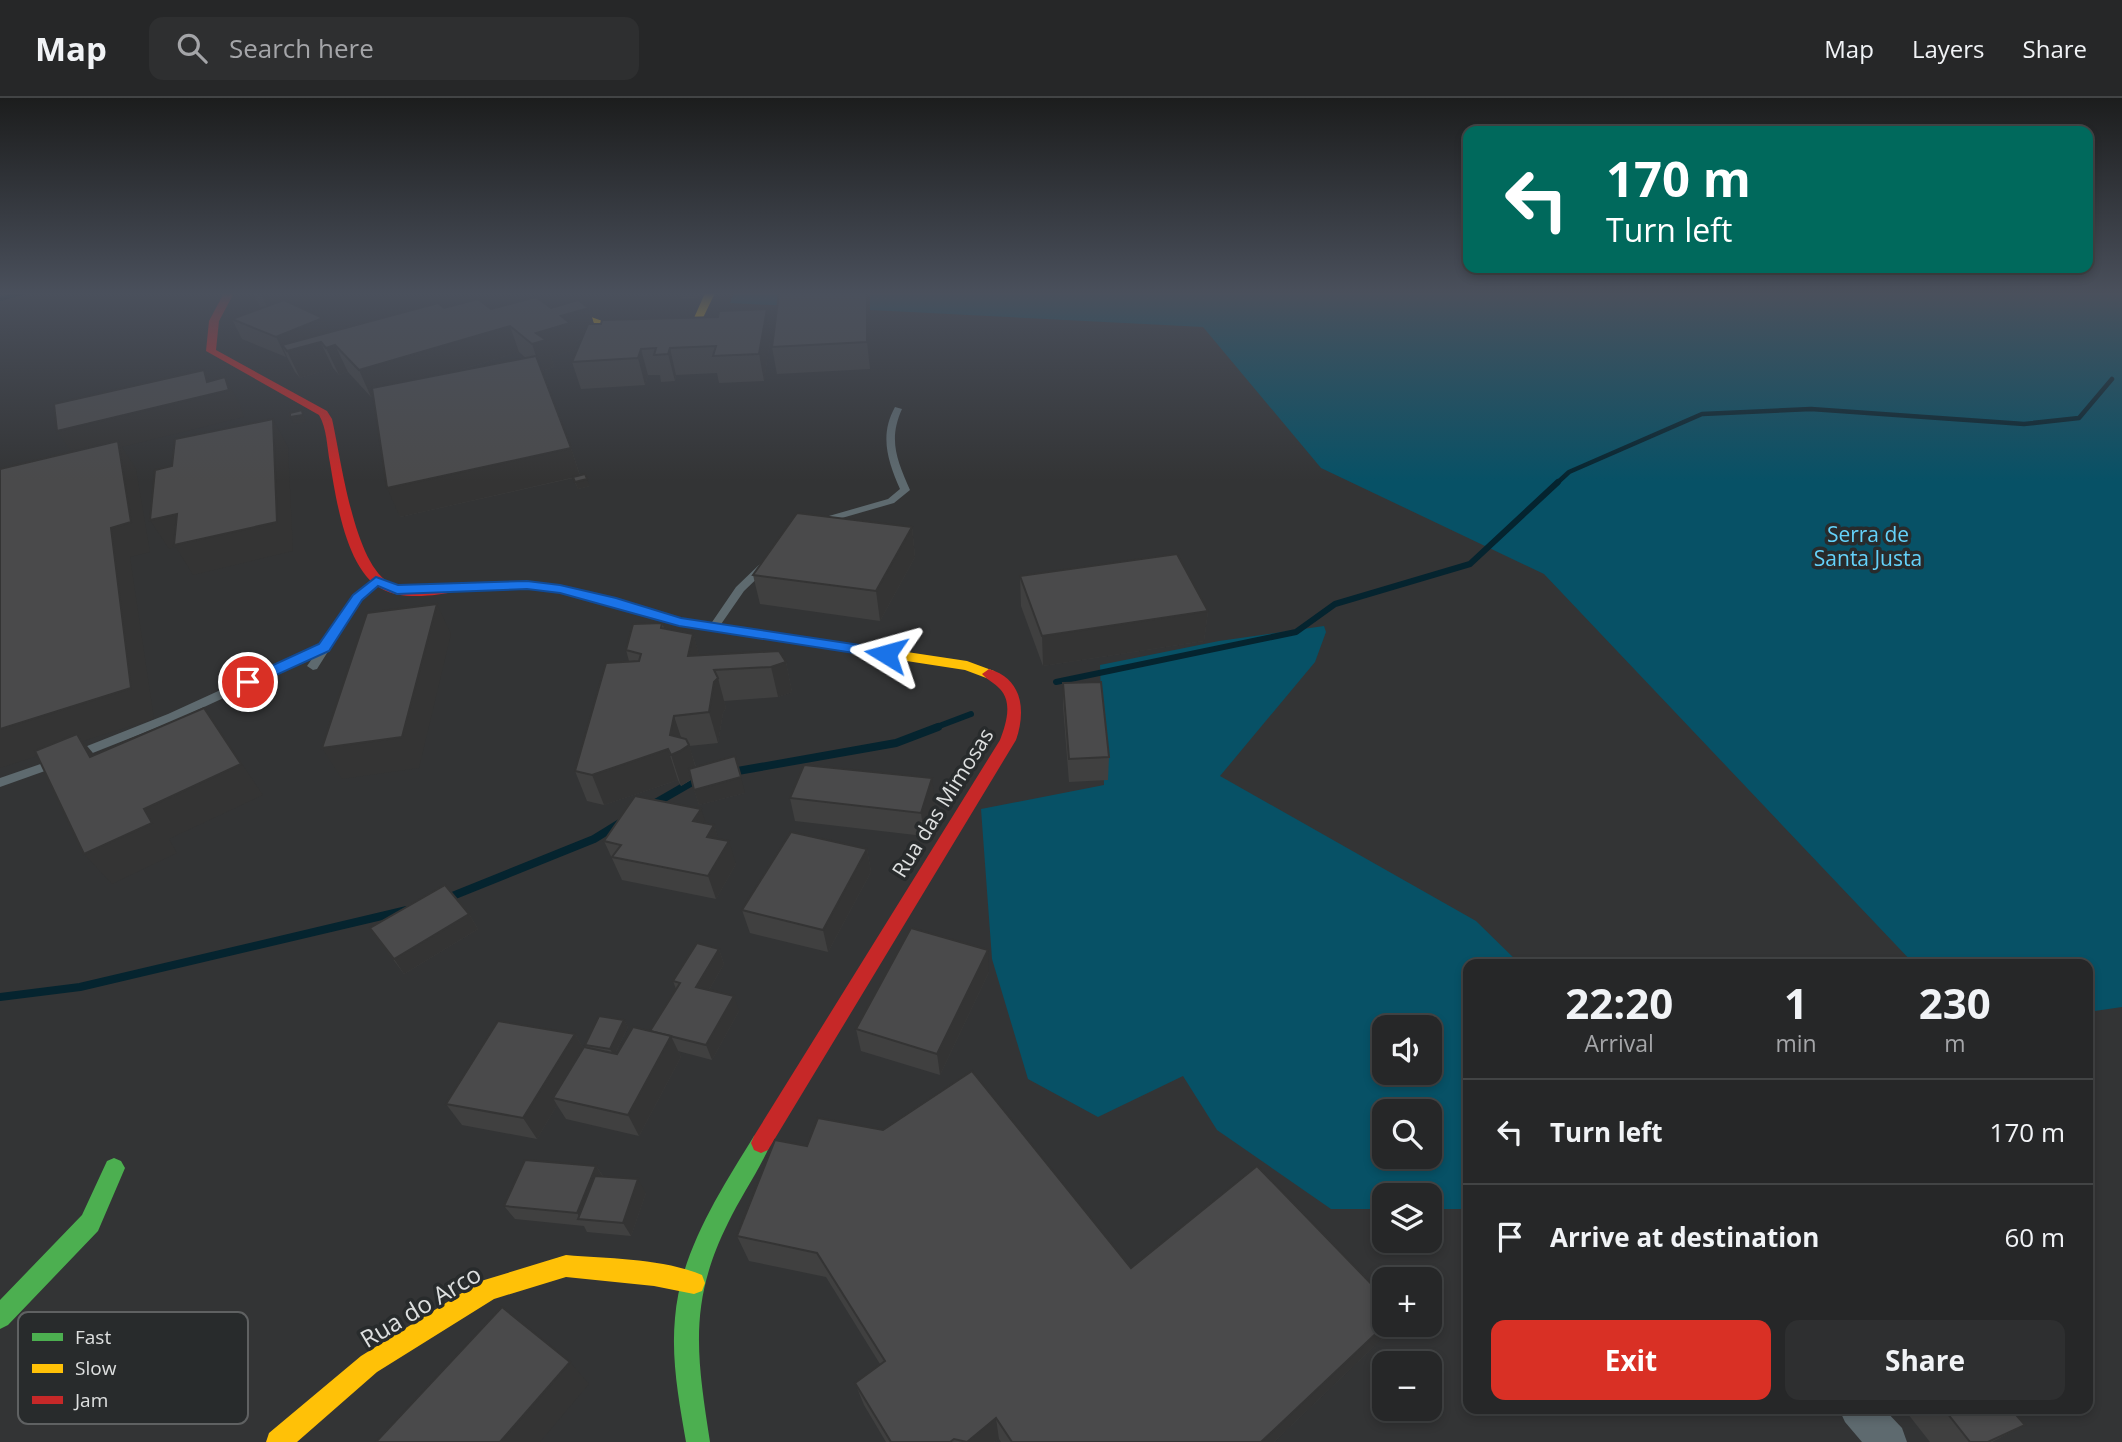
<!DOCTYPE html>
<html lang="en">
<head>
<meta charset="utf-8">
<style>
	:root { --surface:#262728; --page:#2e2f30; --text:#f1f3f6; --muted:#a4a5a8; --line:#424445; --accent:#d93025 }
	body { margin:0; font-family:"Open Sans",sans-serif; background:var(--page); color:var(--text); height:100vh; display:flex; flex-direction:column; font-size:26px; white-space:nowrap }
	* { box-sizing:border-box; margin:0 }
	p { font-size:23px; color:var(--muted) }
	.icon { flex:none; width:38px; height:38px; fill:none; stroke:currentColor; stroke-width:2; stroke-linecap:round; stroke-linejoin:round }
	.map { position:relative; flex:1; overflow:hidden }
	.sheet { position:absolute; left:1463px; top:861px; width:630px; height:455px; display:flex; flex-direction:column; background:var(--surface); border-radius:14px; box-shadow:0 4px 10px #0003,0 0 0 2px var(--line) }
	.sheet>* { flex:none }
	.hud { position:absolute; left:1463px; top:28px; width:630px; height:147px; border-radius:14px; box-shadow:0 4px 10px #0003,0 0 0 2px var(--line); background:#00695c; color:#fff; overflow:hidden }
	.fabs { position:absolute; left:1372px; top:917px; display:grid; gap:14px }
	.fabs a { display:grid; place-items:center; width:70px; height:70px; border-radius:14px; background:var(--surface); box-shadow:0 4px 10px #0003,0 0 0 2px var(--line); font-size:35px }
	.pin { position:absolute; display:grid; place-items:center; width:60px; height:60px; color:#fff; margin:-30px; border:4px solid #fff; border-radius:50%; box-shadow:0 2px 7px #0007 }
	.me { position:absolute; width:77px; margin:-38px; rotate:278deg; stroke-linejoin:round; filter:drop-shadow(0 0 5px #0008) }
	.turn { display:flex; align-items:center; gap:24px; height:147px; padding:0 28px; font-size:32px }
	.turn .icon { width:91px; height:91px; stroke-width:2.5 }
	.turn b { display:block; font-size:49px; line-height:60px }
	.eta { display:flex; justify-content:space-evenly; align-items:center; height:119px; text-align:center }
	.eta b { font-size:42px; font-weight:700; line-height:49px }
	.action { display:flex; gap:14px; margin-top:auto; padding:14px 28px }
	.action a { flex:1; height:80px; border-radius:14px; background:var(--accent); color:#fff; font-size:28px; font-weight:700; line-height:80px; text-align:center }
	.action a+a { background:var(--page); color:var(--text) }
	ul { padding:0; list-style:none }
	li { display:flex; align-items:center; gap:21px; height:105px; padding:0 28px; border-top:2px solid var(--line) }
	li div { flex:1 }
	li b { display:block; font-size:26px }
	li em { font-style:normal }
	header { display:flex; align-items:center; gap:42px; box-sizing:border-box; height:98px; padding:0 35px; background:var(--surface); border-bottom:2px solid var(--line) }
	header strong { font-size:33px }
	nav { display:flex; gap:38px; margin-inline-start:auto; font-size:24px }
	.search { width:490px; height:63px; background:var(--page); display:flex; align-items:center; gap:18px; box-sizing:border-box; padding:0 24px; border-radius:14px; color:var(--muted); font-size:26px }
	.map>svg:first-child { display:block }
</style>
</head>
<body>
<header>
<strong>Map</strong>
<div class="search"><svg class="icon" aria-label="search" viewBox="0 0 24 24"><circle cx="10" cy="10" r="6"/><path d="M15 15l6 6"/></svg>Search here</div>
<nav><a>Map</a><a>Layers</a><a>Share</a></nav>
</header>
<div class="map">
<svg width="2122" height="1344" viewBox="0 0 2122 1344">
	<rect width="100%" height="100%" fill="#333435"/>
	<g fill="#075166" fill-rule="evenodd">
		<path d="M734,195H2122V909L2088,914V866H1914L1544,476L1321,370L1203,229L730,205Z"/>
		<path d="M1324,528L1326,534L1315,564L1220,678L1476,823L1520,866H1468V1111H1430V1097H1384V1111H1331L1217,1032L1183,978L1098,1019L1028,981L992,861L981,711L1104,687L1100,567L1219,543ZM1384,929H1430V975H1384ZM1384,1013H1430V1059H1384Z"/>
	</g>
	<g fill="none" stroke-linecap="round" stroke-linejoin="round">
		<g stroke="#05242f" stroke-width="4.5">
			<path d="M0,201L21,195"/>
			<path d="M1556,386L1569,374L1702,316L1811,311L2024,326L2079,320L2112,281"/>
		</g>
		<g stroke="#05242f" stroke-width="6">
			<path d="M1056,584L1296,534L1335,506L1470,466L1558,384"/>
			<path d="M934,630L971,616"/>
		</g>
		<g stroke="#05242f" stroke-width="8">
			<path d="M732,674L896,645L938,629"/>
			<path d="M652,707L699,680"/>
			<path d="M445,801L594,741L620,725"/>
			<path d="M0,899L80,889L407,812"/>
		</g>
		<g fill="#5e6a6f" fill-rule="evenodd">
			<path d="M895,309L902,311C888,342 897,362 910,392L894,405L821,426H815V422L888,401L900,391C888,363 879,338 895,309Z"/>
			<path d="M766,463L770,464V468L744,493L717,532H709L708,530L736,489L762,464Z"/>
			<path d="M376,480L381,483L361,501L317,571L313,572L307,568L314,558L176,622L80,660L76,661L70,657L72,654L168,616L321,546L353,497Z"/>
			<path d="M55,661L59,662L61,665L59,668L0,689V680Z"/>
		</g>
		<path fill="#5e6a6f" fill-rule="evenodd" d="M1839,1311H1884L1902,1330L1907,1344H1862L1845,1324Z"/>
		<g fill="#4caf50" fill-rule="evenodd">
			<path d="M761,1035L768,1038L771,1045C759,1073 741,1098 728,1125C688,1205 697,1259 710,1344H686C679,1303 671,1262 675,1220C680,1155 720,1093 754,1038Z"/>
			<path d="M114,1060L121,1063L125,1070L98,1133L8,1227L0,1231V1202L82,1117L107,1063Z"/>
		</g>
		<g fill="#ffc107" fill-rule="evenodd">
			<path d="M705,195H715L701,224C646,250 634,237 580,222C569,218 553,219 543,213C562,201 614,231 637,234C658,237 675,229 694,220Z"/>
			<path d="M527,483L560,487L680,520L967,563L994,573L996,576L989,581L965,572L679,528L559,495L527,491L452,494L445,490L452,486Z"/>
			<path d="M566,1157C610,1161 661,1160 702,1177L705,1185L702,1193L694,1196L654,1188L566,1179L494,1201L377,1274L297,1344H266L269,1335L361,1258L481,1183Z"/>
		</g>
		<g fill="#c62828" fill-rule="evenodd">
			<path d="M224,195H234L219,223L216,252L327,313L332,321C341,359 354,470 392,486C409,494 434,487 452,486L459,490L457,493C436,498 401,502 382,491C346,473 336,400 330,365C327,350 327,330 319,317L206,253L209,223Z"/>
			<path d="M989,571C1023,581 1026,613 1016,642L768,1052L761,1055L754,1052L751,1045L754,1038L1000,642C1006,626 1013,605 1000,591C995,585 987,582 982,576Z"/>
		</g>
	</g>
	<g fill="#404040" fill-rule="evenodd">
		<path d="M253,195H337L299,209L330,234L444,210L491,211L589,210L594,226L718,219L767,211L771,237L764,283L719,285L717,275L676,277L675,283L661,284L660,277H648L645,287L581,291L572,264L578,251L551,259L554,269L541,273L571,350L580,377L590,388L578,391L573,380L400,419L373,299H371L348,274L339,277L333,270L300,280L295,274L287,259H286L242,241L232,221L261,210ZM582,241L578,251L575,243ZM519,254L526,260L457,273Z"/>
		<path d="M625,195H649L645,198Z"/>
		<path d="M680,195H700L697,200L682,201Z"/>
		<path d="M779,195H870V271L777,276L772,249Z"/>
		<path d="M912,429L915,459L880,523L760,506L753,477Z"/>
		<path d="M1020,478L1208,513L1204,543L1043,568L1021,508Z"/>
		<path d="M662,525L664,530L693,536L699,557L786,564L792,594L778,599L724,603L726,610L723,615L718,645L689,648L696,669L745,695L699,707L691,682L681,688L678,682L604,707L587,703L575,673L629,563L626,552Z"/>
		<path d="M1063,585L1109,659L1108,682L1069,684L1063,608Z"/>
		<path d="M790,700L935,703L924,738L795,723Z"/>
		<path d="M706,726L714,727L718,741L736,766L716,801L622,782L604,743Z"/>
		<path d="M867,751L871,774L828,854L750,835L742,812Z"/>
		<path d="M469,816L478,831L404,876L370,830Z"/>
		<path d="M719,851L724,866L709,892L739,913L712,962L678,953L681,959L639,1038L566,1021L557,1007L537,1041L462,1027L446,1006L575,936L583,950H586L585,947L624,922L628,929L615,956H617L651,933L676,891L673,883Z"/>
		<path d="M989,874L940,977L861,953L856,931Z"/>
		<path d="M596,1068L603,1078L646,1095L631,1138L587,1134L584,1128L515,1121L504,1108Z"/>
		<path d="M737,1138L1131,1170L1384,1227H1391L1386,1237L1274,1344H1001L999,1341L994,1344H886L864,1307L855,1285L880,1266L826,1179L749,1163Z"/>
		<path d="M1468,1183V1204L1462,1193Z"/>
		<path d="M1904,1311H2011L2025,1327L1992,1344H1930Z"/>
	</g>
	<g fill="#343434">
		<path d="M260,195H337L272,219Z"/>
		<path d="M867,195H870V271L867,244Z"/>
		<path d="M589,210L597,236L575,243L578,251L551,259L554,269L541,273L532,246L536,235L561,218Z"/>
		<path d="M767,211L771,237L764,283L759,256Z"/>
		<path d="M323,220L332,240L321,245L333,270L300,280L287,253L282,247L287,259H286L276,239Z"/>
		<path d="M510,228L519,254L371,299L359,272Z"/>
		<path d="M335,247L348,274L339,277L326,250Z"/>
		<path d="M670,250L676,277L675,283L668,256Z"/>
		<path d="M641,251L648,277L645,287L638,260Z"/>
		<path d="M204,272L216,295L225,279L240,307L244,319L122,349L136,371L150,454L130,459L154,621L83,643L102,666L90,659L81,644L0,670V631L76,361L57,333L207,284Z"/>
		<path d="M302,312L306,324L294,326L290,319Z"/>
		<path d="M273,321L288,349L293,453L193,477L176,449L169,451L150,422Z"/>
		<path d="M571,350L580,378L400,419L387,390Z"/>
		<path d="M587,381L590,388L578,391L575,384Z"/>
		<path d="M912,429L915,459L880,523L876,493Z"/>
		<path d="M437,506L451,536L419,670L342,681L322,650Z"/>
		<path d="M1208,513L1204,543L1043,568L1042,538Z"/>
		<path d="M693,536L702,566L688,558Z"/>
		<path d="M786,564L792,594L778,599L771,569Z"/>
		<path d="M718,580L726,610L723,615L718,645L709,614L714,584Z"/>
		<path d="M204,610L263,697L169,741L177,755L112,786L84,756Z"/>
		<path d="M674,618L684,648L689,647L698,677L681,688L671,657L670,637Z"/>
		<path d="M668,651L678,682L604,707L592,677Z"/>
		<path d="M741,679L745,695L699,707L694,692Z"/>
		<path d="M932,680L935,703L924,738L921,715Z"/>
		<path d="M701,711L709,734L693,723Z"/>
		<path d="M714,727L721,750L707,739Z"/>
		<path d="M729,743L736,766L716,801L708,778Z"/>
		<path d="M867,751L871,774L828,854L823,832Z"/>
		<path d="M469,816L478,831L404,876L394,861Z"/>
		<path d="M719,851L724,866L702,904L696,889Z"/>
		<path d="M988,852L989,874L940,977L937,956Z"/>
		<path d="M734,898L739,913L712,962L706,947Z"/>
		<path d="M624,922L628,929L614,958L610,951Z"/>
		<path d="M575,936L587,957L553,1000L557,1007L537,1041L523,1020Z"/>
		<path d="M671,938L681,959L639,1038L628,1017Z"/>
		<path d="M596,1068L605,1082L581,1121L577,1115Z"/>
		<path d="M638,1081L646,1095L631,1138L623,1125Z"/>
		<path d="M1385,1227H1391L1386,1237L1274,1344H1261Z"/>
		<path d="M570,1264L589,1286L540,1344H500Z"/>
		<path d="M996,1320L999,1341L994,1344H967Z"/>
	</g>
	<g fill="#4a4a4b" stroke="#343434" stroke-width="2">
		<path d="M779,195H867V244L772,249Z"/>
		<path d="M536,199L551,210L578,202L589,210L561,218L570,225L536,235L546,242L532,246L510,228L359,272L335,247L326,250L321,244L287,253L282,247L438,205L444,210L478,201L491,211Z"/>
		<path d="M284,202L323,220L276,239L232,221Z"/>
		<path d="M767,211L759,256L713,258L716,248L670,250L668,256L654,257L656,250L641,251L638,260L572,264L588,226H601L602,222L718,219L719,213Z"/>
		<path d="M536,258L571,350L387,390L372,290Z"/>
		<path d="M204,272L207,284L225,279L229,292L57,333L54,306Z"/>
		<path d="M302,312L303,317L290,319V315Z"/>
		<path d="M273,321L277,424L174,447L177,416L150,422L155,372L172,368L175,341Z"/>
		<path d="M118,343L131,424L111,430L131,590L0,631V371Z"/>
		<path d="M585,376L587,381L575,384L573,379Z"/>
		<path d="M797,415L912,429L876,493L753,477Z"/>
		<path d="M1177,456L1208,513L1042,538L1020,478Z"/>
		<path d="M437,506L402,639L322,650L367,515Z"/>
		<path d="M662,525L661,530L693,536L688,558L779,553L786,564L771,569L714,572L718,580L714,584L709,614L674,618L670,637L686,641L689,647L680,653L671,657L668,651L592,677L575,673L606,565L639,563L641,556L626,552L633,526Z"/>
		<path d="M1101,584L1109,659L1069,661L1063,585Z"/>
		<path d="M204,610L241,666L144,711L152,725L84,756L35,653L77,636L90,659Z"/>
		<path d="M735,658L741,679L694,692L689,671Z"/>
		<path d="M804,667L932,680L921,715L790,700Z"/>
		<path d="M635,698L701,711L693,723L714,727L707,739L729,743L708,778L612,759L621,747L604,743Z"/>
		<path d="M791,734L867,751L823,832L742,812Z"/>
		<path d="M445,787L469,816L394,861L370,830Z"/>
		<path d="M911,830L988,852L937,956L856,931Z"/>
		<path d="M697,845L719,851L696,889L734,898L706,947L650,933L680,885L673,883Z"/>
		<path d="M599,918L624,922L610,951L585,947Z"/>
		<path d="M498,923L575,936L523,1020L446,1006Z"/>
		<path d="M633,929L671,938L628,1017L553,1000L584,949L617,956Z"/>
		<path d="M972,973L1131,1170L1257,1068L1384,1199L1385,1227L1261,1344H1012L996,1320L967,1344L954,1341L950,1344H891L855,1285L885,1263L817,1155L737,1138L775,1042L807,1048L818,1020L883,1032Z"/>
		<path d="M525,1062L596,1068L577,1115L504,1108Z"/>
		<path d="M595,1078L638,1081L623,1125L578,1121Z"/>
		<path d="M502,1209L570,1264L500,1344H376Z"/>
		<path d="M1944,1311H2011L2025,1327L1988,1344H1970Z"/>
	</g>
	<linearGradient id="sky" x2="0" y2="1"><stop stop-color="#1c1d1d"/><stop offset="0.51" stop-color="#4a505c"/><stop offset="1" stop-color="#4a505c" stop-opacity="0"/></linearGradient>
	<rect width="2122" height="383" fill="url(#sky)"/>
	<path fill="#1a73e8" stroke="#114b97" stroke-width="2" d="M376,479L398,487L527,483L560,487L616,500L681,520L886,551L893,556L886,560L679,528L560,495L527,491L397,496L378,488L362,502L329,553L254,587H243L241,584L243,581L319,546L353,497Z"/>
	<g text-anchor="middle" stroke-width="7" stroke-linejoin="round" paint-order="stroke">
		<g font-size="21" fill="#64d2fa" stroke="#282b2c">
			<text x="1868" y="444">Serra de<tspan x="1868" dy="24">Santa Justa</tspan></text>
		</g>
		<g font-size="21" fill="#dee0e0" stroke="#282b2c">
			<text transform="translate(943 705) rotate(-58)" y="7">Rua das Mimosas</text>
		</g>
		<g font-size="24" fill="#dee0e0" stroke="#282b2c">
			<text transform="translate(421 1209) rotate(-31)" y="8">Rua do Arco</text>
		</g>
	</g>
	<rect x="18" y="1214" width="230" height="112" rx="10" fill="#282b2c" stroke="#5f6162" stroke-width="2"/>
	<rect x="32" y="1235" width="31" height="8" fill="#4caf50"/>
	<rect x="32" y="1266" width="31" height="9" fill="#ffc107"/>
	<rect x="32" y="1298" width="31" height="8" fill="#c62828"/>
	<g font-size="19" fill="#dee0e0">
		<text x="75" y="1246">Fast</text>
		<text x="75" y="1277">Slow</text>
		<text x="75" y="1309">Jam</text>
	</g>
</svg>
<div class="fabs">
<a><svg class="icon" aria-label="sound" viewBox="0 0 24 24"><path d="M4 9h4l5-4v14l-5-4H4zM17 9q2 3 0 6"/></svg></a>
<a><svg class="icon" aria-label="search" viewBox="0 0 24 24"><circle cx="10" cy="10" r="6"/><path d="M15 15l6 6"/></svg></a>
<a><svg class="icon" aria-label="layers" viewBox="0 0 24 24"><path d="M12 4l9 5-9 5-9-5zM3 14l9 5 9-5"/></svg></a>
<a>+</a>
<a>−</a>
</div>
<div class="pin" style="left:248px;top:584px;background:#d93025"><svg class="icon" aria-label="arrive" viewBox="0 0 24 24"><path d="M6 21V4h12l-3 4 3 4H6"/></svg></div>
<svg class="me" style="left:886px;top:556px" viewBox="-20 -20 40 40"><path d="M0-17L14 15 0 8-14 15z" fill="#1a73e8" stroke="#fff" stroke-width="4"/></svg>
<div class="hud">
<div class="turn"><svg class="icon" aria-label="left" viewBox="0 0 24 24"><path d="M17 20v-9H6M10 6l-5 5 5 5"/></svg><div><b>170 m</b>Turn left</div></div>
</div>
<section class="sheet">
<div class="eta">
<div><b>22:20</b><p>Arrival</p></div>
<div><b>1</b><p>min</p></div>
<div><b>230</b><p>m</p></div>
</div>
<ul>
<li><svg class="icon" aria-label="left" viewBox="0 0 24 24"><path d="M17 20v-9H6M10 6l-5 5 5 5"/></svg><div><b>Turn left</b></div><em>170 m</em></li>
<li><svg class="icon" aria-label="arrive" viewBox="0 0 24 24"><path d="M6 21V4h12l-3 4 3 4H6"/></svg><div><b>Arrive at destination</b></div><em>60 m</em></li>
</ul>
<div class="action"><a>Exit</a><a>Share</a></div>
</section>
</div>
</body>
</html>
